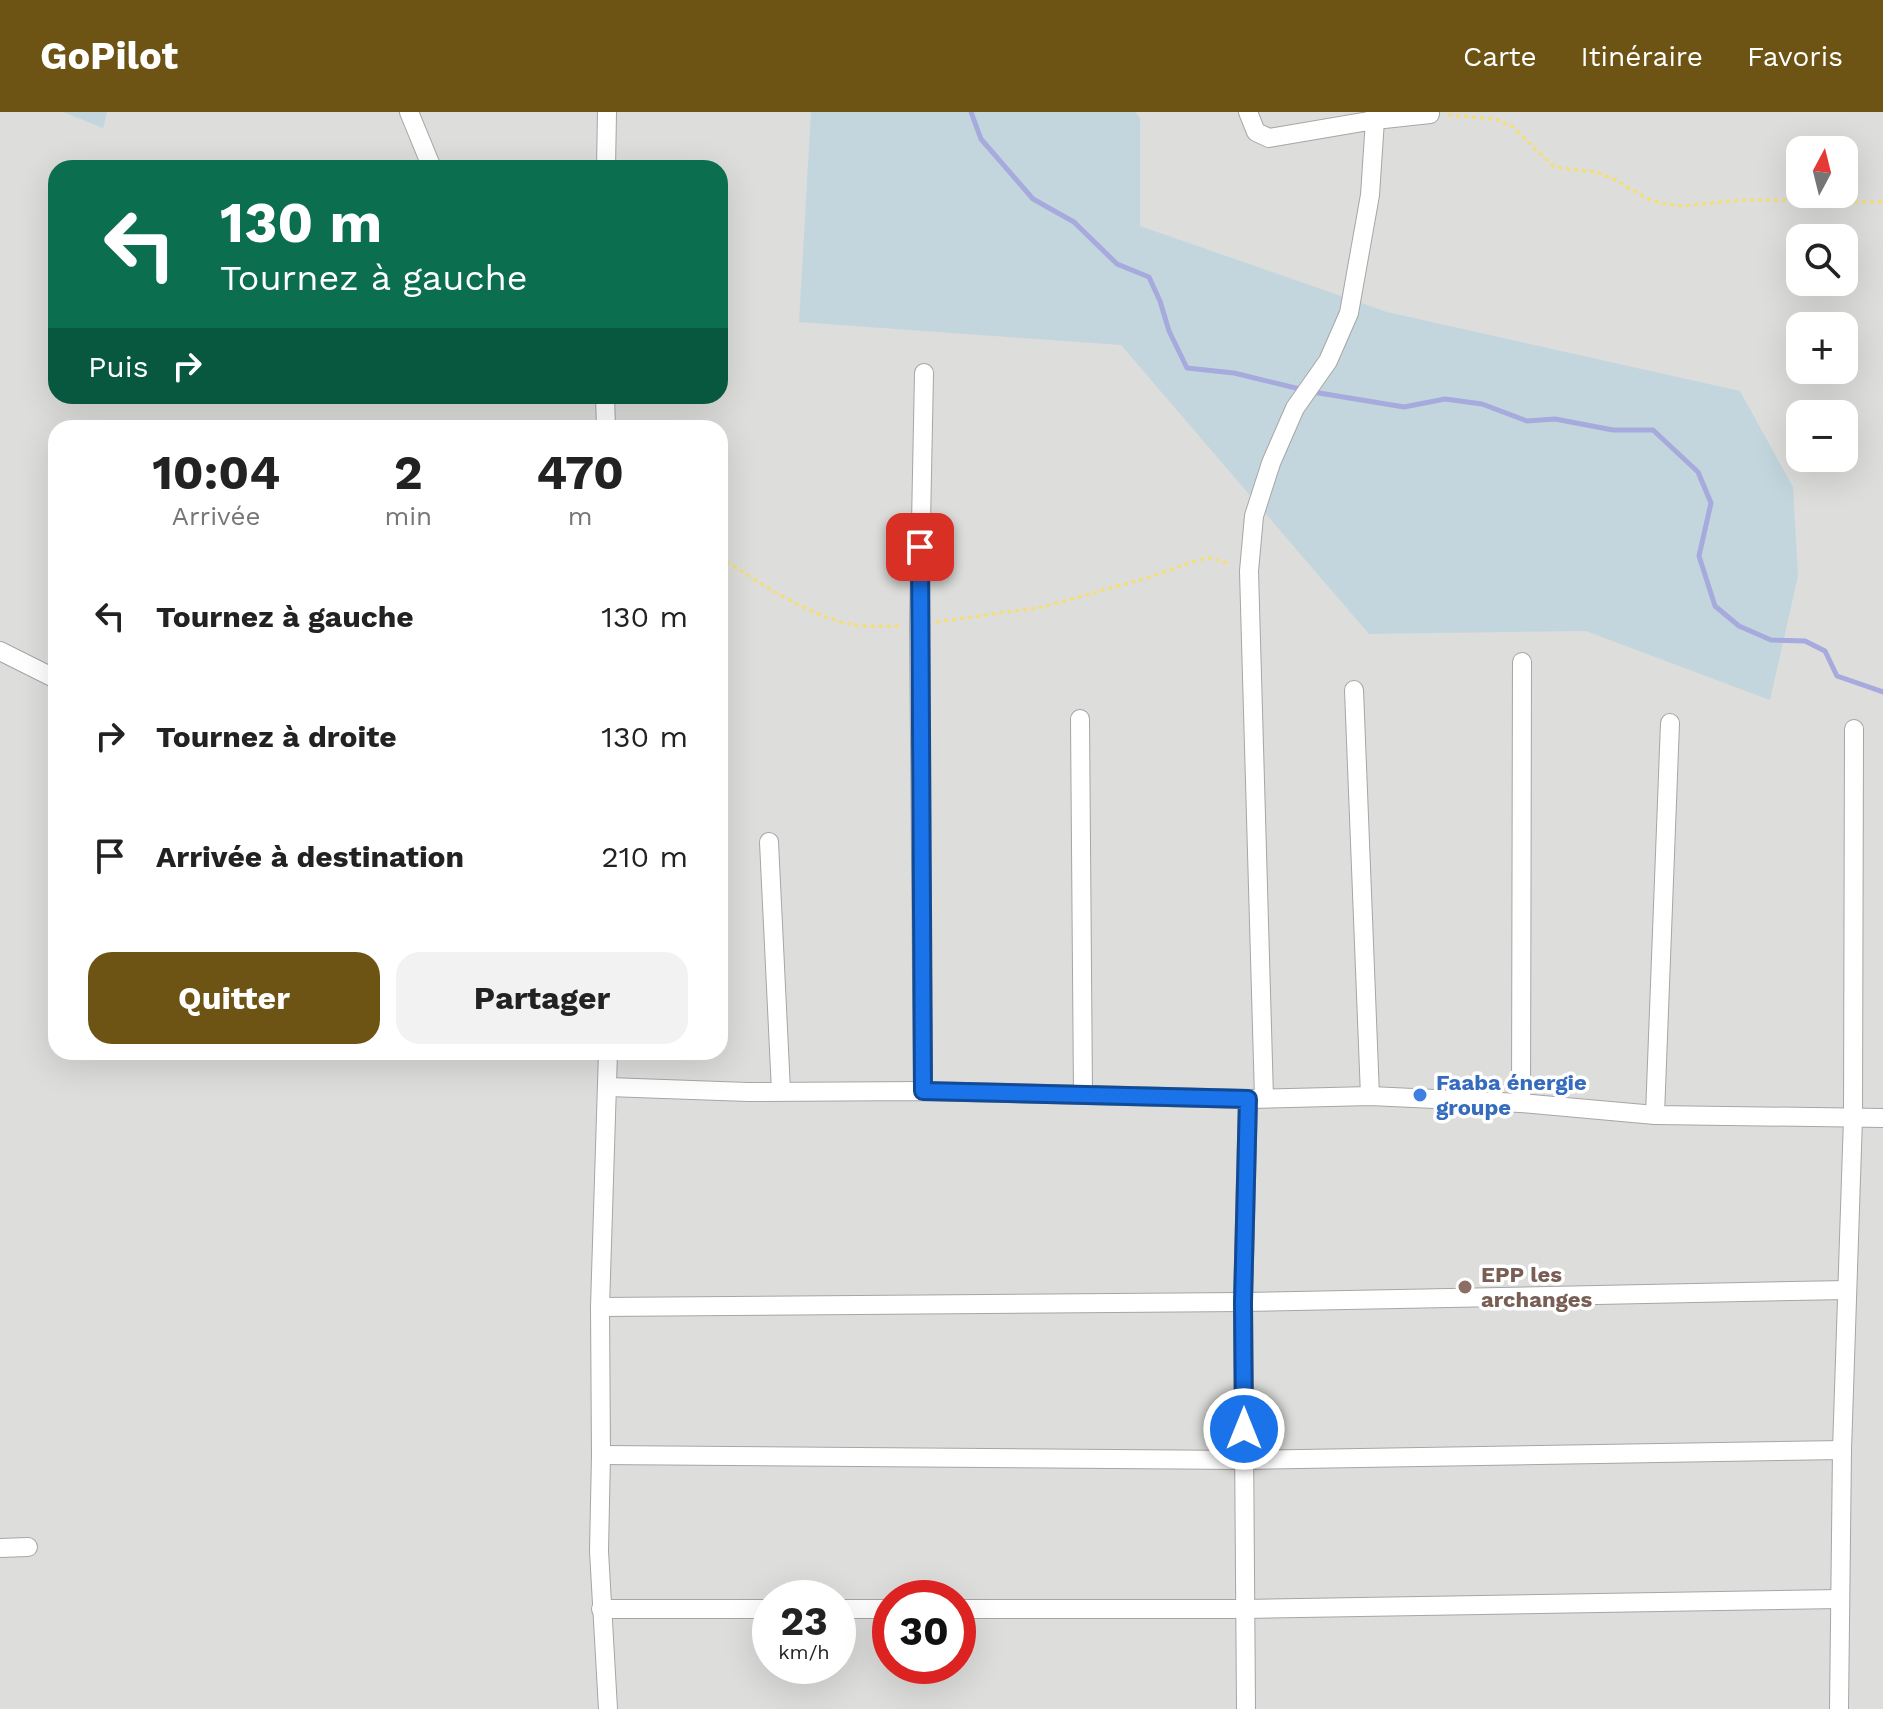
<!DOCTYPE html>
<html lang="fr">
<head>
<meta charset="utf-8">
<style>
	:root { --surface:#fff; --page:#f2f2f2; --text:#222; --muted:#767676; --accent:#6d5415 }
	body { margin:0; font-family:"Work Sans",sans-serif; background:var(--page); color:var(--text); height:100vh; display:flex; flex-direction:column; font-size:30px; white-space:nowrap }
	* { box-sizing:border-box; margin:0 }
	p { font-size:26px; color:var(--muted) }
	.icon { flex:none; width:44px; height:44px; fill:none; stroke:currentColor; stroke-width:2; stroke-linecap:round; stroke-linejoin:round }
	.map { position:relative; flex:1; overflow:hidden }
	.drawer { position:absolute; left:48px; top:308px; width:680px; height:640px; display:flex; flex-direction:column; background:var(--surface); border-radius:24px; box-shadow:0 8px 32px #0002 }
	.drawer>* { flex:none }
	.hud { position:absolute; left:48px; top:48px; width:680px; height:244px; border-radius:24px; box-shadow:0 8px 32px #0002; background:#0b6e4f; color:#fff; overflow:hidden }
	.needle { width:52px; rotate:7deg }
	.fabs { position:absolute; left:1786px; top:24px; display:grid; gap:16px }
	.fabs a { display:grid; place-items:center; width:72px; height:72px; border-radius:16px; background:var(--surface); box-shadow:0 8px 32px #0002; font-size:40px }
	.speed { position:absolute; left:752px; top:1468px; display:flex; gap:16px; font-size:40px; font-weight:700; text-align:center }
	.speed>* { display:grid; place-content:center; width:104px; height:104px; border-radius:50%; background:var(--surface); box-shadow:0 8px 32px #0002; line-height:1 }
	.speed small { font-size:20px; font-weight:400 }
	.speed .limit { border:12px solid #d22; background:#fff; color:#111 }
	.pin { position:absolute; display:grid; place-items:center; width:68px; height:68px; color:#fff; margin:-34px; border-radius:16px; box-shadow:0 4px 12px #0006 }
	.me { position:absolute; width:88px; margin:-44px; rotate:0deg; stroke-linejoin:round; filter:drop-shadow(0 0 6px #0008) }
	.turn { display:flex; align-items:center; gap:28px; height:168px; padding:0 40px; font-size:36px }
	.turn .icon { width:104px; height:104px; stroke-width:2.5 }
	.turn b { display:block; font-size:56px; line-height:68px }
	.then { display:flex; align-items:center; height:76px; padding:0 40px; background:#0003; gap:16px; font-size:30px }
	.eta { display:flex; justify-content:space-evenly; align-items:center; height:136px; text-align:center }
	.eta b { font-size:48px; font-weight:700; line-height:56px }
	.action { display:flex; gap:16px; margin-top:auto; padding:16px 40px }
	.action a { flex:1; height:92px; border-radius:24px; background:var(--accent); color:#fff; font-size:32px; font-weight:700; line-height:92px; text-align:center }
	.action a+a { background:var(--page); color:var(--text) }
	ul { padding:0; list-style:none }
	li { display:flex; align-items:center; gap:24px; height:120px; padding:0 40px }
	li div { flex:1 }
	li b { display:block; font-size:30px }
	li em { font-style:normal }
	header { display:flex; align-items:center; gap:48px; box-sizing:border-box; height:112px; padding:0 40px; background:var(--accent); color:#fff }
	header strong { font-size:38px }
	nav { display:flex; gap:44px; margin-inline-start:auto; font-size:28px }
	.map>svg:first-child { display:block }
</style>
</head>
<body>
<header>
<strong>GoPilot</strong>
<nav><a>Carte</a><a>Itinéraire</a><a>Favoris</a></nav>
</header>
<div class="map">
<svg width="1883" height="1597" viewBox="0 0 1883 1597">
	<rect width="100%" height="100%" fill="#ebefe5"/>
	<path fill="#dddddc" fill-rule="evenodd" d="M0,0H1883V1597H0ZM1800,38H1844V82H1800ZM56,56H720V284H56ZM1800,126H1844V170H1800ZM1800,214H1844V258H1800ZM1800,302H1844V346H1800ZM56,316H720V940H56ZM770,1486H838V1554H770ZM890,1486H958V1554H890Z"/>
	<g fill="#c3d6dd">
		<path d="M63,0H107L103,16Z"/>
		<path d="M811,0H1135L1140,6V114L1387,200L1740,279L1793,375L1798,464L1770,588L1586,519L1369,522L1121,233L799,210Z"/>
	</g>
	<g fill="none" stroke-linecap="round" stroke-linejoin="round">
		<g stroke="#a7aadc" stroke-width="5">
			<path d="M971,0L981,27L1033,87L1074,110L1117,152L1149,165L1160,189L1169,219L1187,256L1234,261L1304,278"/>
			<path d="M1313,280L1404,295L1445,287L1482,292L1527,309L1555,307L1613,318H1653L1698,360L1711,391L1699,444L1715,494L1739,514L1771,528L1805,529L1825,539L1837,564L1883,580"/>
		</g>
		<defs>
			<g id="street">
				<path d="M409,0L432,56"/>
				<path d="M1248,0L1256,20L1269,26L1375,8L1370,83L1349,201L1328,249L1295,296L1271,351L1254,404L1249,459L1264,986"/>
				<path d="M1375,0V8L1430,2"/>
				<path d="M606,56L607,0"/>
				<path d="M605,284L606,316"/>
				<path d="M0,539L56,567"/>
				<path d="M1354,578L1370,984"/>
				<path d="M1080,607L1083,983"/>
				<path d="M769,730L781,979"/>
				<path d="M608,975L748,980L923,979L1248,987L1370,984L1521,991L1655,1003L1883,1006"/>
				<path d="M923,979L919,512L924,261"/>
				<path d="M1521,991L1522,550"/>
				<path d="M1655,1003L1670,611"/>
				<path d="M600,1195L1243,1190L1847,1178"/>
				<path d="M601,1343L1244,1348L1842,1338"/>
				<path d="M0,1436L28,1435"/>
				<path d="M601,1497H770"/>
				<path d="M838,1497H890"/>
				<path d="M958,1497H1245L1840,1487"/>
				<path d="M608,1597L599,1439L601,1343L600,1195L608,940"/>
				<path d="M1246,1597L1243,1190L1248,987"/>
				<path d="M1839,1597L1842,1338L1853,1006L1854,617"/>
			</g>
		</defs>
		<use href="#street" stroke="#a6a6a6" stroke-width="20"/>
		<g stroke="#f6de6f" stroke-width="3" stroke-dasharray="4 4" stroke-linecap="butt">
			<path d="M1448,3L1495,7L1513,15L1553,54L1562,56L1595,60L1614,67L1648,87L1661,91L1681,94L1744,88L1883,90"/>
			<path d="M720,445C756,469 807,503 850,512C865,515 885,515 900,514"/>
			<path d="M936,510L1043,495L1150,465L1198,448L1210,446L1231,452"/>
		</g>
		<use href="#street" stroke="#fff" stroke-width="18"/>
	</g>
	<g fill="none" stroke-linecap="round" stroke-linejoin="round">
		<defs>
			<path id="route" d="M920,435L923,979L1248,987L1243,1190L1244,1317"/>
		</defs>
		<use href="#route" stroke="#114b97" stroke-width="20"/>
		<use href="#route" stroke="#1a73e8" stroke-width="14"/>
	</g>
	<circle fill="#3f7fe0" stroke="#fff" stroke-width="3" cx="1420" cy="983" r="8"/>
	<circle fill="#8d6e63" stroke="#fff" stroke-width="3" cx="1465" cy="1175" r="8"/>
	<g text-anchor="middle" stroke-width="7" stroke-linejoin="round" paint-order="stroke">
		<g font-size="22" font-weight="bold" fill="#366cbe" stroke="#fff" text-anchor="start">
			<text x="1436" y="978">Faaba énergie<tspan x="1436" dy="25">groupe</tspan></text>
		</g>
		<g font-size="22" font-weight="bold" fill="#785e54" stroke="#fff" text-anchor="start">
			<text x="1481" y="1170">EPP les<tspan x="1481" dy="25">archanges</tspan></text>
		</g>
	</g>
</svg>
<div class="fabs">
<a><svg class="needle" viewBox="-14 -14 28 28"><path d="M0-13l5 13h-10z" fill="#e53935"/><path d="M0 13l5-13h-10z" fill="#767676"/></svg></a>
<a><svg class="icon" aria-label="search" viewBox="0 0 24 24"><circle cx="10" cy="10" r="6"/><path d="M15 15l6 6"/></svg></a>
<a>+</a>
<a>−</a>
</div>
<div class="speed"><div>23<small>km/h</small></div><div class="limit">30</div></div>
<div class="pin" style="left:920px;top:435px;background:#d93025"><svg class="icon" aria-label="arrive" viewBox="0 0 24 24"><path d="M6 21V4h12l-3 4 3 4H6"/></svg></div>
<svg class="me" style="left:1244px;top:1317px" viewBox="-20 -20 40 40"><circle r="17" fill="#1a73e8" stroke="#fff" stroke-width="3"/><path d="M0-11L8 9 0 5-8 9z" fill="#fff"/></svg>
<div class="hud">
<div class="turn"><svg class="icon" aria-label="left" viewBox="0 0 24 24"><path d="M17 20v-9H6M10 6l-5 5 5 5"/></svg><div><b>130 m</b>Tournez à gauche</div></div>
<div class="then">Puis<svg class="icon" aria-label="right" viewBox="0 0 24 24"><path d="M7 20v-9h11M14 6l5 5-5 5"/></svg></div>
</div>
<section class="drawer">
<div class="eta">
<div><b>10:04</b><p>Arrivée</p></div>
<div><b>2</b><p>min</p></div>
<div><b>470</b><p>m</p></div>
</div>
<ul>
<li><svg class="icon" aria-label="left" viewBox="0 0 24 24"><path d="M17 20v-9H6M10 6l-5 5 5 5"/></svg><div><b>Tournez à gauche</b></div><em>130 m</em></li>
<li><svg class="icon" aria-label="right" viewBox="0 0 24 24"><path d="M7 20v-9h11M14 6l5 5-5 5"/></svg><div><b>Tournez à droite</b></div><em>130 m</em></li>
<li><svg class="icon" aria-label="arrive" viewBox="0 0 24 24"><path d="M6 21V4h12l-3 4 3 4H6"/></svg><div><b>Arrivée à destination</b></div><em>210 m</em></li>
</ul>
<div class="action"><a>Quitter</a><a>Partager</a></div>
</section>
</div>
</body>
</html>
